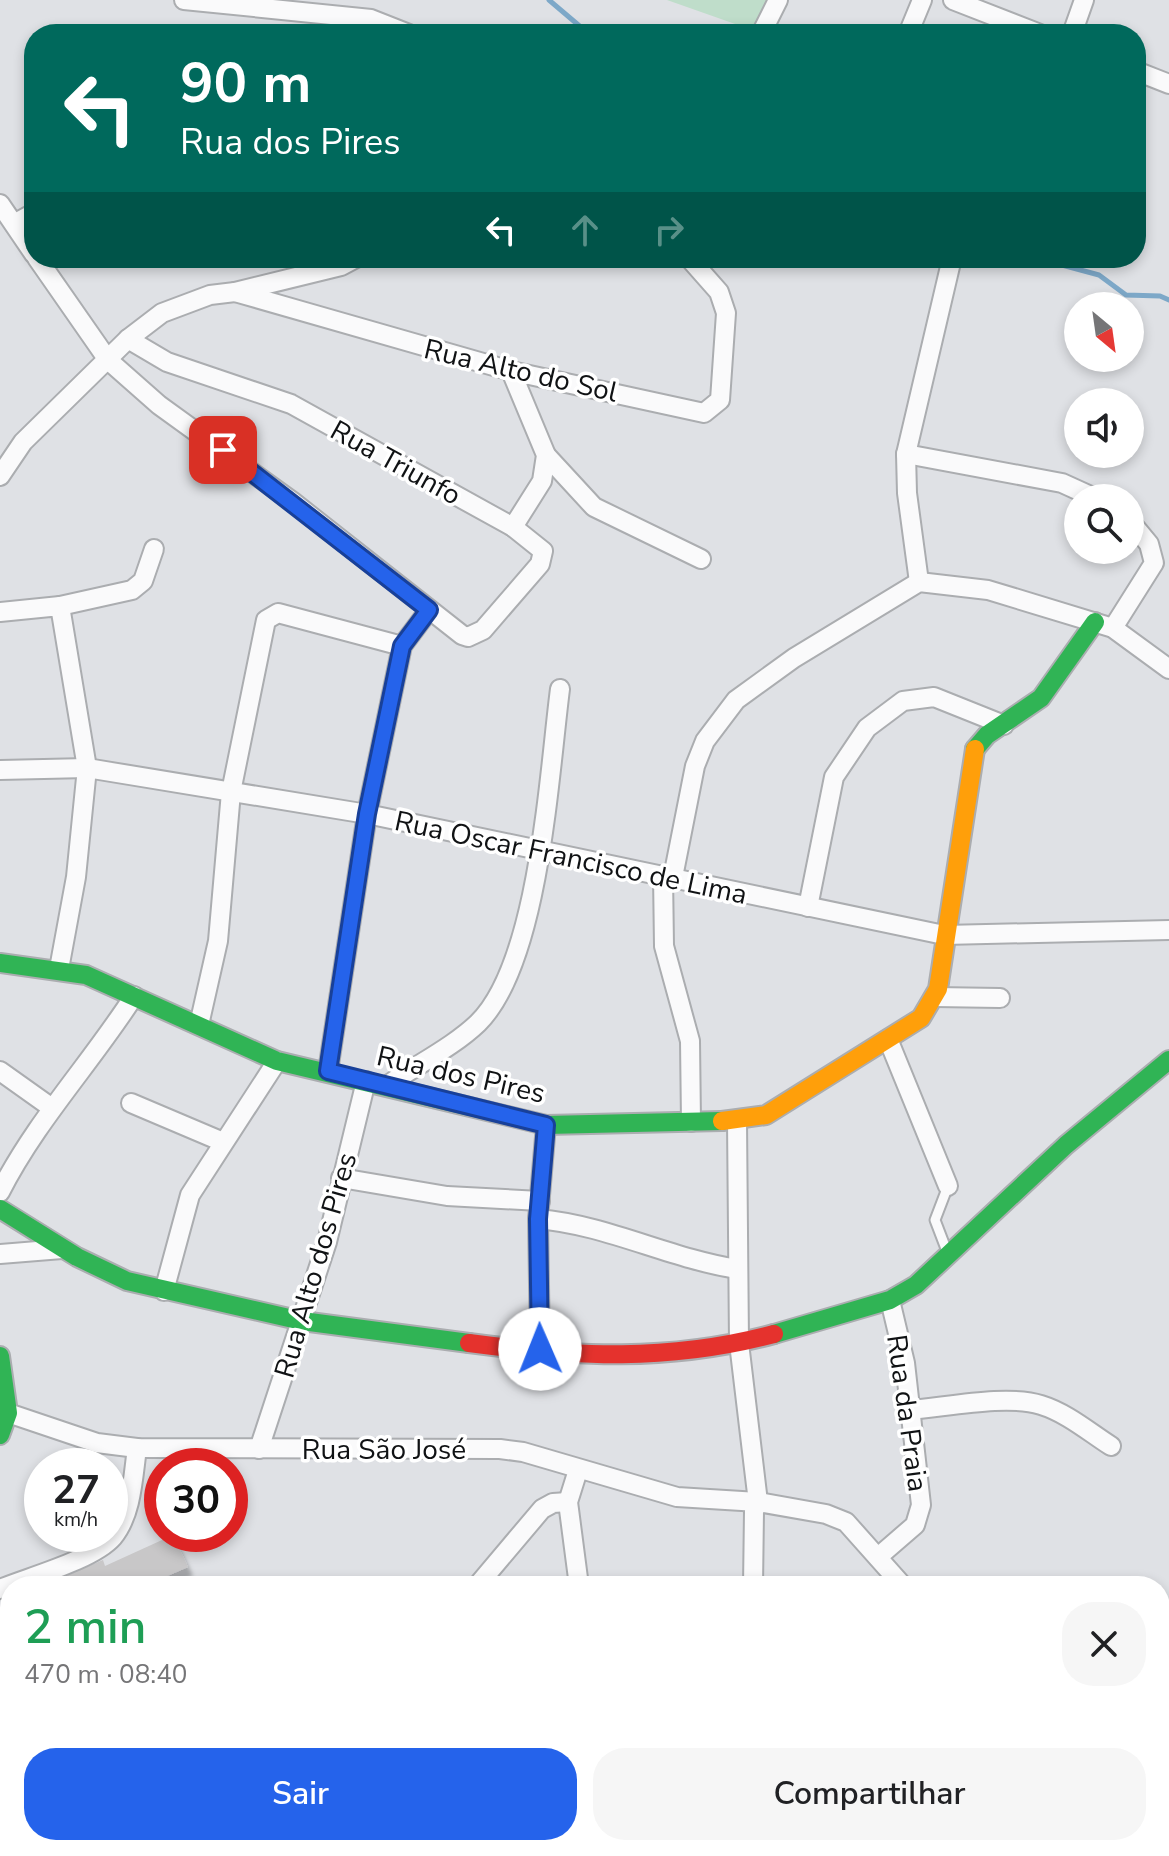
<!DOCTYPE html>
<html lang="pt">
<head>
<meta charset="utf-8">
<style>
	:root { --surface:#fff; --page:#f6f6f6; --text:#202124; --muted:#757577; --accent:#2563eb }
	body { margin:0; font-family:"Nunito Sans",sans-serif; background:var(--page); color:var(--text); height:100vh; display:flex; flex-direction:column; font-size:30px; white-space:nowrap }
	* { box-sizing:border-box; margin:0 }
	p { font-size:26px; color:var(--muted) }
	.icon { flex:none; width:44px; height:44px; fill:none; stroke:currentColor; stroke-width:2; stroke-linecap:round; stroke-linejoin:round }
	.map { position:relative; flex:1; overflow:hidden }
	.drawer { position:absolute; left:0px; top:1576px; width:1170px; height:280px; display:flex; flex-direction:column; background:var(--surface); border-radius:32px 32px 0 0; box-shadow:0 4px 12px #0003 }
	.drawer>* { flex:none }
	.top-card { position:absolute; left:24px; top:24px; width:1122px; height:244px; border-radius:32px; box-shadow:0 4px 12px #0003; background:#00695c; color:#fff; overflow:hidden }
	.needle { width:52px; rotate:151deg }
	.tools { position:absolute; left:1064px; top:292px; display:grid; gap:16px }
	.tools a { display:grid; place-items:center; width:80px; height:80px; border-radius:50%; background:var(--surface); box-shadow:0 4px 12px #0003; font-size:40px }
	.speed { position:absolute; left:24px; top:1448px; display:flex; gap:16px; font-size:40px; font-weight:700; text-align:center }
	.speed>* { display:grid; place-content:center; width:104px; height:104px; border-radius:50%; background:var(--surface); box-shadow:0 4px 12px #0003; line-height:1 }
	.speed small { font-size:20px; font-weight:400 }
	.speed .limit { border:12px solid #d22; background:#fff; color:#111 }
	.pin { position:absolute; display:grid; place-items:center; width:68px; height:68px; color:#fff; margin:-34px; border-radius:16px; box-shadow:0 4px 12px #0006 }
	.me { position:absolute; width:88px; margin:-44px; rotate:359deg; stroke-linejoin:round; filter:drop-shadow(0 0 6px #0008) }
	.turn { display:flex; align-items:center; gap:28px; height:168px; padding:0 24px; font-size:36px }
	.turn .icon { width:104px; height:104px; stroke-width:2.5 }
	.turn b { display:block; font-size:56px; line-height:68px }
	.lanes { display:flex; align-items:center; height:76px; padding:0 24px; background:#0003; justify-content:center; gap:40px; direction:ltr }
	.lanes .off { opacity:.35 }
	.round { display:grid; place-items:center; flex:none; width:84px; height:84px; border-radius:32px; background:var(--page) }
	.summary { display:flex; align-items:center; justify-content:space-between; height:136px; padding:0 24px }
	h1 { font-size:48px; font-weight:600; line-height:60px; color:#1e9e55 }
	.action { display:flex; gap:16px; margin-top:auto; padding:16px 24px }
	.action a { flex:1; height:92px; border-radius:32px; background:var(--accent); color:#fff; font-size:32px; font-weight:600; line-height:92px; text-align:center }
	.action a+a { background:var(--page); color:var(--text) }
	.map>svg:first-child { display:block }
</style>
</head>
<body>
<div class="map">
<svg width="1169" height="1856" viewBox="0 0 1169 1856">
	<defs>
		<filter id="shadow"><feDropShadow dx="5" dy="9" stdDeviation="2" flood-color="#0004"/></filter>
	</defs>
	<rect width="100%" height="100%" fill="#dfe1e5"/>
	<path fill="#bfddca" d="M667,0H771L755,31Z"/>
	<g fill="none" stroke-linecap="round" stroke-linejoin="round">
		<g stroke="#7da8c8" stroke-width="5">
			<path d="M549,0L589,34"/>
			<path d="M1036,258L1099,275L1126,295L1160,296L1169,300"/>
		</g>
		<g stroke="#7da8c8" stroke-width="30">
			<path d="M1160,1642L1169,1634"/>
			<path d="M1112,1846L1117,1856"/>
		</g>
	</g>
	<path fill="#c8c7c8" filter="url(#shadow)" d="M173,1535L188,1567L144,1586H43L103,1560L105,1566Z"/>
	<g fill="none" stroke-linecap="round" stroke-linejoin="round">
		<defs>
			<path id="lane" d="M948,1186L935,1220L948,1254"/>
			<g id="street">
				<path d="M184,0L371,19L409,34"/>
				<path d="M953,0L1040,34"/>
				<path d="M761,34L778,0"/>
				<path d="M908,34L922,0"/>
				<path d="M1072,34L1084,0"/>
				<path d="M1136,71L1169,84"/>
				<path d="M0,204L34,254"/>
				<path d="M14,224L34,213"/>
				<path d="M37,258L108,360L159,405L293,502L462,635L468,637L483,630L540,564L543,551L513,527L291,404L167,362L128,339"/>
				<path d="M235,292L511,371L704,413L720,400L726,313L719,292L689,258"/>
				<path d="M511,371L546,455L542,481L513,527"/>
				<path d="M906,454L1062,483L1095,498"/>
				<path d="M546,455L594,507L701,559"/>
				<path d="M0,476L23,442L128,339L162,313L210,295L235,292L341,266L356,258"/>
				<path d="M919,582L907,493L906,454L952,258"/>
				<path d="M60,606L132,590L143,581L154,549"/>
				<path d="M0,612L60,606L87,768L76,877L59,969"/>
				<path d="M1113,628L1154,563L1149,544L1130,521"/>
				<path d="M0,770L87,768L367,814L944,935L1169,930"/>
				<path d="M663,875L664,946L690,1041L691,1122"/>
				<path d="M673,877L695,766L705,741L736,700L794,658L919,582L988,590L1113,628L1169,669"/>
				<path d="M808,907L834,777L867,728L903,701L934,697L1004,725"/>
				<path d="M935,997L1000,998"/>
				<path d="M199,1025L218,941L231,792L266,620L278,613L402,646"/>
				<path d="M888,1039L948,1186"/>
				<path d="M0,1071L52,1108"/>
				<path d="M328,1071L367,814L402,646L429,610"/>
				<path d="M388,1085C416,1065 453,1047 478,1023C539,963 549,774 560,689"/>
				<path d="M131,1103L223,1142"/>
				<path d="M737,1121L739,1343L758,1502L754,1511L753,1586"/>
				<path d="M341,1178L447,1196L540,1201"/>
				<path d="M0,1192C36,1121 91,1063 134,996"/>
				<path d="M538,1219C607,1225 668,1258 737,1269"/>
				<path d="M0,1254L62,1249"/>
				<path d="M164,1291L190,1195L277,1061"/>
				<path d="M540,1349L538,1219L546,1125"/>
				<path d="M911,1410C947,1407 1007,1394 1041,1405C1067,1413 1089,1432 1111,1446"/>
				<path d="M8,1413L97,1443L137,1448L500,1449L523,1452L677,1497L758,1502L826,1514L846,1522L903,1586"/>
				<path d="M259,1449L327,1242L366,1081"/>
				<path d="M578,1470L568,1502L579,1586"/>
				<path d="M878,1557L915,1525L921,1505L905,1363L890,1300"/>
				<path d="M477,1586L542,1509L553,1503L568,1502"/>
				<path d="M0,1589C29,1577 93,1560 113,1537C132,1514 133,1477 137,1448"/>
				<path d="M0,1624L10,1649"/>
				<path d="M0,1731L10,1727"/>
				<path d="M88,1846L92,1856"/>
				<path d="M308,1846L310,1856"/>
				<path d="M528,1846L633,1856"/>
				<path d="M761,1846L762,1856"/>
				<path d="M41,1856L66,1846"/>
				<path d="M797,1856L839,1846"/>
			</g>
			<g id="fast">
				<path d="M975,749L987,735L1041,698L1095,622"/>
				<path d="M0,963L86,975L277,1061L546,1125L722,1121"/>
				<path d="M0,1209L77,1257L127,1281L302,1321L469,1343"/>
				<path d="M774,1334L890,1300L916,1285L1066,1145L1169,1060"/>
				<path d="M0,1356L8,1413L0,1435"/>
			</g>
			<path id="slow" d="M722,1121L766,1115L921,1018L938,989L975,749"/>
			<path id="jam" d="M469,1343C575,1357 669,1362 774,1334"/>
		</defs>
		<use href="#lane" stroke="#abadb0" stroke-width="13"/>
		<use href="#street" stroke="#abadb0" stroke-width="22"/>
		<use href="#fast" stroke="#abadb0" stroke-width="22"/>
		<use href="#slow" stroke="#abadb0" stroke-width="22"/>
		<use href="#jam" stroke="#abadb0" stroke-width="22"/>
		<use href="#lane" stroke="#fafafb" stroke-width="9"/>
		<use href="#street" stroke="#fafafb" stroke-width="18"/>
		<use href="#fast" stroke="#30b455" stroke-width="18"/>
		<use href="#slow" stroke="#ff9f0a" stroke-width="18"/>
		<use href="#jam" stroke="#e5322d" stroke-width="18"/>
	</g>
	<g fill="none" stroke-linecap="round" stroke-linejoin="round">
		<defs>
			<path id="route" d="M223,450L429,610L402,646L367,814L328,1071L546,1125L538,1219L540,1349"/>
		</defs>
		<use href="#route" stroke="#184099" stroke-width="20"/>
		<use href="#route" stroke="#2563eb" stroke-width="14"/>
	</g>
	<g text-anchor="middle" stroke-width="7" stroke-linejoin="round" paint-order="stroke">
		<g font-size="28" fill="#101214" stroke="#fff">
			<text transform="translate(521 370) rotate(13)" y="10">Rua Alto do Sol</text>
			<text transform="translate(396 462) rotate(29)" y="10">Rua Triunfo</text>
			<text transform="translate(571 857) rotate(12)" y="10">Rua Oscar Francisco de Lima</text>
			<text transform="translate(461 1074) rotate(13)" y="10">Rua dos Pires</text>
			<text transform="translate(315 1265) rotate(-74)" y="10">Rua Alto dos Pires</text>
			<text transform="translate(908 1413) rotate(82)" y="10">Rua da Praia</text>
			<text x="384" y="1459">Rua São José</text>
		</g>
	</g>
</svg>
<div class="tools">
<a><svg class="needle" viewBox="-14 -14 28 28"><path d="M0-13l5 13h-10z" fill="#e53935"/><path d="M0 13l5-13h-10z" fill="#757577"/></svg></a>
<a><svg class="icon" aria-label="sound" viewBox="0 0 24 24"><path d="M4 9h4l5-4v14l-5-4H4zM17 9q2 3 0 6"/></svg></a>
<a><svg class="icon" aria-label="search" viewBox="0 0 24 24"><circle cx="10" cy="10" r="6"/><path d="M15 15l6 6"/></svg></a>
</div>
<div class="speed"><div>27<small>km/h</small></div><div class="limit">30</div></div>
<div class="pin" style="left:223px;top:450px;background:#d93025"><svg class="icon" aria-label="arrive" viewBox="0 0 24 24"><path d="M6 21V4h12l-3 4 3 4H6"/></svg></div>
<svg class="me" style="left:540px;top:1349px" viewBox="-20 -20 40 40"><circle r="19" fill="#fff"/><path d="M0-13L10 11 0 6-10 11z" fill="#2563eb"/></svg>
<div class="top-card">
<div class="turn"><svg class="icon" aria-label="left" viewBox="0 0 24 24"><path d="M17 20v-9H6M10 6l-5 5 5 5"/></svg><div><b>90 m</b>Rua dos Pires</div></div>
<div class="lanes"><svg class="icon" aria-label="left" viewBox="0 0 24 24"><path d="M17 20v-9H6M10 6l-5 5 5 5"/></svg><svg class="icon off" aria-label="ahead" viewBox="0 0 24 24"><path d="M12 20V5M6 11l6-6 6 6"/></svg><svg class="icon off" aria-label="right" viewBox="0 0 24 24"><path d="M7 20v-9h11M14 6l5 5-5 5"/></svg></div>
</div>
<section class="drawer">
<div class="summary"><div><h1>2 min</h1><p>470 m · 08:40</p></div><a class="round"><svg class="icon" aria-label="close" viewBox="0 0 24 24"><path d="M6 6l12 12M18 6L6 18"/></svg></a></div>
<div class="action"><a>Sair</a><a>Compartilhar</a></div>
</section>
</div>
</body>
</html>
